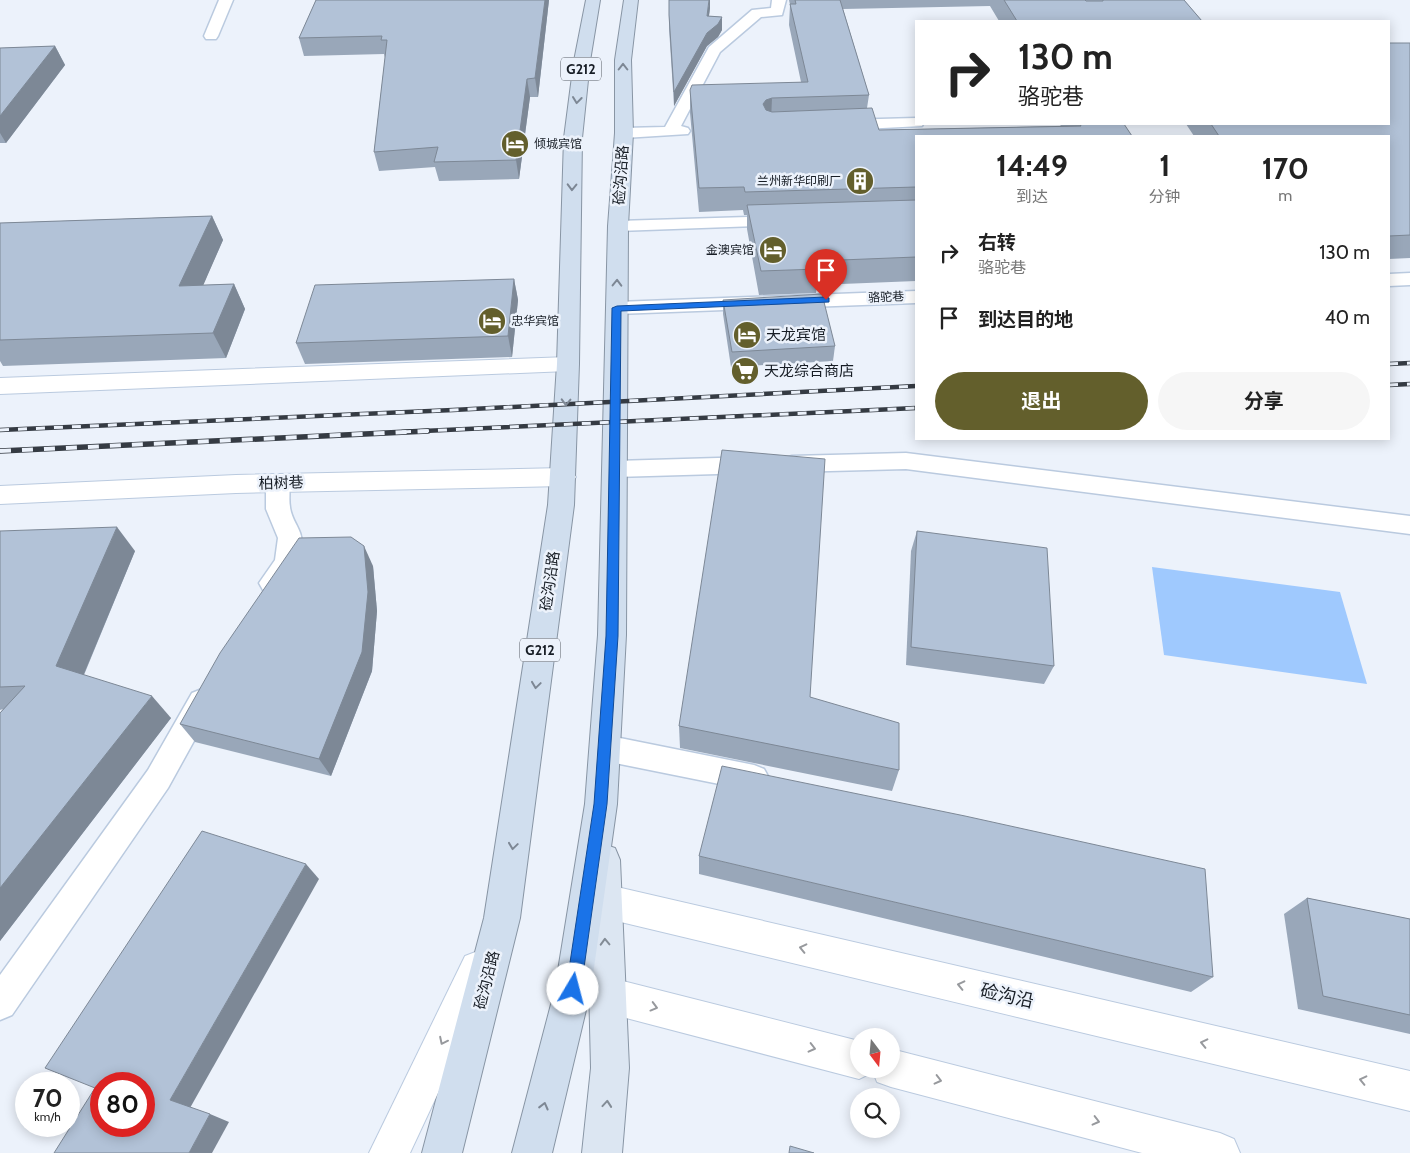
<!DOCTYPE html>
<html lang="zh">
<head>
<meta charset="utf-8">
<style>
	:root { --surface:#fff; --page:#f6f6f6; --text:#222; --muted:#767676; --accent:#635f2c }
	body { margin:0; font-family:Cabin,"Noto Sans SC",sans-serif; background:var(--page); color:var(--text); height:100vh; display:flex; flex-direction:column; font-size:19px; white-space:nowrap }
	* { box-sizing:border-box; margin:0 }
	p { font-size:16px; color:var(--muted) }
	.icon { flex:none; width:28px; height:28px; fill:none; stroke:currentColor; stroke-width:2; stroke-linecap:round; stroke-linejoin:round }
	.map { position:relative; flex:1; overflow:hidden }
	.panel { position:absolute; left:915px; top:135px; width:475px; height:305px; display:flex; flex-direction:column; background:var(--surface); border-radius:0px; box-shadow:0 2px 12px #0003 }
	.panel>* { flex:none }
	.top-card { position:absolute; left:915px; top:20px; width:475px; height:105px; border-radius:0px; box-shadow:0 2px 12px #0003; background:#fff; color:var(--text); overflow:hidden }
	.needle { width:32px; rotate:164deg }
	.tools { position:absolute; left:850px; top:1028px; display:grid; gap:10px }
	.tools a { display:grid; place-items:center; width:50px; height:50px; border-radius:50%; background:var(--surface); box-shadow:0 2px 12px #0003; font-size:25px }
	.speed { position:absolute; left:15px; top:1072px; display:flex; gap:10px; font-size:25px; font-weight:700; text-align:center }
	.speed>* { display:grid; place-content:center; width:65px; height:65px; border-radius:50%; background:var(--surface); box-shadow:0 2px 12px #0003; line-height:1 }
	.speed small { font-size:12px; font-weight:400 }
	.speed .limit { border:8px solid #d22; background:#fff; color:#111 }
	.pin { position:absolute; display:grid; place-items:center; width:42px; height:42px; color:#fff; margin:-51px -21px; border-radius:50% 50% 50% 0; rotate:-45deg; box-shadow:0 0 5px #0007 }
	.pin .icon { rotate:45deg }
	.me { position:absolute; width:55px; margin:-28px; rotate:8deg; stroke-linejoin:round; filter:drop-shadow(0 0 4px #0008) }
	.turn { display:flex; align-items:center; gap:18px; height:105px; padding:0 20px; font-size:22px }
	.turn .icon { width:65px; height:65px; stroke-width:2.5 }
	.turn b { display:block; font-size:35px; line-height:42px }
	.eta { display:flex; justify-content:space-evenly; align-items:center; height:85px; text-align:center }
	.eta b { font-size:30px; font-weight:700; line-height:35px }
	.button { display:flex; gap:10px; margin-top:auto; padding:10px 20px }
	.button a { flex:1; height:58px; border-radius:30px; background:var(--accent); color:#fff; font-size:20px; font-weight:700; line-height:58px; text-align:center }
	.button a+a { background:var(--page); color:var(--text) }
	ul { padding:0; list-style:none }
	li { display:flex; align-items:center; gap:15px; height:65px; padding:0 20px }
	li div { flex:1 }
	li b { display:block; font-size:19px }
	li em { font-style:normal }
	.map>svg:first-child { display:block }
</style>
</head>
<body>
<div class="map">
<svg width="1410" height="1153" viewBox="0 0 1410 1153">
	<rect width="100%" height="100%" fill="#ecf2fb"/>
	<path fill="#9fc9fe" d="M1152,567L1340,592L1367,684L1164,655Z"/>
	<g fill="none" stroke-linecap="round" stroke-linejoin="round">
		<defs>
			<g id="service">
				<path d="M219,0H233L218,36L216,39H206L204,36Z"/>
				<path d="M772,0H786L782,15L761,17L720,52L681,126L688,128L690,131L688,134L624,138L618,136L616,133L618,130L624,128L665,127L709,47L752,10L771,8Z"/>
				<path d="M916,118V124H923L922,126L843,130L837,128L835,125L837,122L843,120Z"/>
				<path d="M780,216L786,217L789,221L786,225L618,231L612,230L609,226L612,222L618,221Z"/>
				<path d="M1410,273V285L1389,286V274Z"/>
				<path d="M916,291V303L617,314L610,312L607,308L610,304L617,302Z"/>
				<path d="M906,453L1410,516V534L906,469L792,472L784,470L781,464L784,458L792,456Z"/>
				<path d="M752,457L760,459L763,465L760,471L752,473L615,477L607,475L604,469L607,463L615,461Z"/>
				<path d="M278,475L286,477C292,487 288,497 290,507C291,518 299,527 301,536C305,552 293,579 281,589C276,594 269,592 263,590L259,583L275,560L278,538L266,509V483L270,477Z"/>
				<path d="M202,689L212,693L216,701L168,788L12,1015L0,1020V975L148,770L192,693Z"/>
				<path d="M605,735L754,765L764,769L769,778L764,787L754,791L605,761L595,757L591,748L595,739Z"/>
			</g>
			<g id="minor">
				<path d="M568,357L576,359L579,364L576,369L568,371L0,394V378Z"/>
				<path d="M563,468L572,471L576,477L572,483L563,486L236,493L0,504V486L236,475Z"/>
				<path d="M604,884L1410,1071V1111L604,918L592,913L587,901L592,889Z"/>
				<path d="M607,977L859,1041V1069H891V1049L1220,1133L1234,1139L1240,1153H1142L891,1087L877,1082L873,1072L859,1079L607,1013L594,1008L589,995L594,982Z"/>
			</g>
			<path id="tertiary" d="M478,951L491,956L496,969L410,1153H369L465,956Z"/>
			<path id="primary" d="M603,844L615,848L620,860L629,1068L622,1153H582L591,1068L586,860L591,848Z"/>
			<g id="trunk">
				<path d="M586,0H600L590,61L582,138L579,364L574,505L520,918L462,1153H422L484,918L548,505L557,364L564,138L574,61Z"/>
				<path d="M624,0H638L631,60L633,133L628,226L626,635L617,804L591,989L552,1153H512L555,989L585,804L598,635L608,226L615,133V60Z"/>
			</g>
		</defs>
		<use href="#service" stroke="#bacadf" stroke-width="3"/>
		<use href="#minor" stroke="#bacadf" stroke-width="2"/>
		<use href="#tertiary" stroke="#bacadf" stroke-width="2"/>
		<use href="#primary" stroke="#8895a4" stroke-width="2"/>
		<use href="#trunk" stroke="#8895a4" stroke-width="2"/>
		<use href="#service" fill="#fff" fill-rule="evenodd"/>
		<use href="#minor" fill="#fff" fill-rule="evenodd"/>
		<use href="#tertiary" fill="#fff" fill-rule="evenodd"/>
		<use href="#primary" fill="#dce6f2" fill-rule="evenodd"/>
		<use href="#trunk" fill="#d0deee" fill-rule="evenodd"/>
		<defs>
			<g id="rail-far1">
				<path d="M1389,364L1410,363"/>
				<path d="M1389,385L1410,384"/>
				<path d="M0,430L453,410L916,386"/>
				<path d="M402,432L916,408"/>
			</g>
			<path id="rail" d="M0,451L428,431"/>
		</defs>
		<use href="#rail-far1" stroke="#353b43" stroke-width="4.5"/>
		<use href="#rail" stroke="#353b43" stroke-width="5.5"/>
		<use href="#rail-far1" stroke="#ecf2fb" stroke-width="3" stroke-dasharray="9" stroke-linecap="butt"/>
		<use href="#rail" stroke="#ecf2fb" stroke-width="4" stroke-dasharray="11" stroke-linecap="butt"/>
	</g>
	<g fill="#99a7b9">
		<path d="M316,0H549L538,97H530L519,179L439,181L435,167L379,171L374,152L385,58L384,54L304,56L299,38Z"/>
		<path d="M669,0L710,8L709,16L722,17V30L718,37L707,46L674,106L669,28Z"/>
		<path d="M789,0H1184L1202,21H999L990,6L843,9L869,95L867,108L879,130L1061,126L1059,124H1124L916,136V281L817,285L816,293L759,295L747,229V215H744L743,210L699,212L690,113V90L801,82L789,25L790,5Z"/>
		<path d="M1410,43V258L1389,259V136H1194L1186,124H1389Z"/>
		<path d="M55,46L65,65L6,143H0V48Z"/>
		<path d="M212,216L223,240L203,285L234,284L245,309L226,358L3,366L0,361V223Z"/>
		<path d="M514,279L518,300L512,357L305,364L296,343Z"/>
		<path d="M723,300L835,346L833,361L731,367L723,314Z"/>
		<path d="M0,531L135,551L84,675L171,718L0,941V713L3,709L0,710Z"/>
		<path d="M917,531L1054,666L1044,684L906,665L911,551Z"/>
		<path d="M373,566L377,611L372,671L331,776L195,742L180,724Z"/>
		<path d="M810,697L899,770L892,791L680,748L679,726Z"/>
		<path d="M699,856L1213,977L1191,992L699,874Z"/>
		<path d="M1307,898L1410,919V1034L1298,1009L1284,914Z"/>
	</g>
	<g fill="#7d8896">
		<path d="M545,0H549L538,97L535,78Z"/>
		<path d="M709,0H710V8L707,29V16Z"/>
		<path d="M722,17V30L718,37L707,46L674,106V92L707,33Z"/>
		<path d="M55,46L65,65L6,143L0,133V116Z"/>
		<path d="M527,79L530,97L519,179L516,160Z"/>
		<path d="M772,98L771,121L763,104L766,100Z"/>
		<path d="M212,216L223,240L192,311L179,286Z"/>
		<path d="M514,279L518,300L512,357L508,336Z"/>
		<path d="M234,284L245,309L226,358L213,333Z"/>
		<path d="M117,527L135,551L78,688L56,666Z"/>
		<path d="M364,546L373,566L377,611L372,671L331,776L319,759Z"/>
		<path d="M152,696L171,718L0,941V888Z"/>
		<path d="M306,864L319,879L190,1108L170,1100Z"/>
		<path d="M210,1114L229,1122L212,1153H189Z"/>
	</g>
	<g fill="#b2c2d7" stroke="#7d8896" fill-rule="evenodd">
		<path d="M316,0H545L535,78L527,79L516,160L434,162L438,147L374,152L387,40H381L382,36L299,38Z"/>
		<path d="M669,0H709L707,16L722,17L718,24L707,33L674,92L669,15Z"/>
		<path d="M795,0H840L869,95L772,98L766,100L763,104L766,110L772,112L872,108L879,130L1081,126L1080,124H1124L1132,136H916V187L745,192L744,187L699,188L690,90L692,85L808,82L790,4H796Z"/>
		<path d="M1004,0H1085L1086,1H1103V0H1184L1202,21H1017Z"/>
		<path d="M1389,43H1410V235L1389,236V136H1219L1211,124H1389Z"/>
		<path d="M55,46L0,116V48Z"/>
		<path d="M916,200V257L816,261L818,269L761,271L747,205Z"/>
		<path d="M212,216L179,286L234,284L213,333L0,340V223Z"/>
		<path d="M514,279L508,336L296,343L315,285Z"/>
		<path d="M822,294L835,346L732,352L723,300Z"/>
		<path d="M722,450L825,459L810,697L899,723V770L679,726Z"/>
		<path d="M117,527L56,666L152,696L0,888V713L25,686L0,687V531Z"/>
		<path d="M917,531L1047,548L1054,666L911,647Z"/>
		<path d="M351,537L364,546L368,592L362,652L319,759L180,724L220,653L299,538Z"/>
		<path d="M722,766L965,816L1205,869L1213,977L699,856Z"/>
		<path d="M202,831L306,864L170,1100L210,1114L189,1153H54L95,1088L45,1068ZM101,1084H144V1126H101Z"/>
		<path d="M1307,898L1410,919V1015L1323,996Z"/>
		<path d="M790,1146L814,1153H789Z"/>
	</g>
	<defs><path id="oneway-chevron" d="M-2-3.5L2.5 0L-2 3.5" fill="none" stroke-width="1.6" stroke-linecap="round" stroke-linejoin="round" transform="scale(1.25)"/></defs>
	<g stroke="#7d8794">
		<use href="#oneway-chevron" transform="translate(623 67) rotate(-90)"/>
		<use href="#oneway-chevron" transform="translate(577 100) rotate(97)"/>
		<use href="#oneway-chevron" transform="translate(572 187) rotate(91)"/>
		<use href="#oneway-chevron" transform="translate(617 283) rotate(-89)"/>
		<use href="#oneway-chevron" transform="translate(566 402) rotate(92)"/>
		<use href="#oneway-chevron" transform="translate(536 685) rotate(98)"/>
		<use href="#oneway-chevron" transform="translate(513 846) rotate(98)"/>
		<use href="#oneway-chevron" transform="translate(544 1106) rotate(-76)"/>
	</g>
	<g stroke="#838c96">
		<use href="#oneway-chevron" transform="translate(605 942) rotate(-92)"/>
		<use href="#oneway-chevron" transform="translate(607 1104) rotate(-85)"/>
	</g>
	<g stroke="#97999d">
		<use href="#oneway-chevron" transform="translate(803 948) rotate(-167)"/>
		<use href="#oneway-chevron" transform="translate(961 985) rotate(-167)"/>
		<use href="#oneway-chevron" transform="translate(654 1007) rotate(15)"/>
		<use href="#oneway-chevron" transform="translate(443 1041) rotate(116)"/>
		<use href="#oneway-chevron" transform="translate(1204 1043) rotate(-167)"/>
		<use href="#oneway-chevron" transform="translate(812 1048) rotate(14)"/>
		<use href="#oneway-chevron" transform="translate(938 1080) rotate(14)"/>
		<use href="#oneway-chevron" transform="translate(1363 1080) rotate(-167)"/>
		<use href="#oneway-chevron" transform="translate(1096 1121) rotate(14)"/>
	</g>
	<path fill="#1a73e8" stroke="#114b97" d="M826,297L829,298V302L621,311L618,636L607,804L581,989L579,995L573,997L568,995L566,989L594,804L606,636L612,308L617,306Z"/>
	<defs>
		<symbol id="hotel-disc" viewBox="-11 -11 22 22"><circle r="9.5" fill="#635f2c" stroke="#ecf2fb"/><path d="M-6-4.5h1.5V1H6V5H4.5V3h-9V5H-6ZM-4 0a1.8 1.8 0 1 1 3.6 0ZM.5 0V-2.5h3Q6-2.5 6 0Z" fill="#fff"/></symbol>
		<symbol id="building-disc" viewBox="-11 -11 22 22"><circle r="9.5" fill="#635f2c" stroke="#ecf2fb"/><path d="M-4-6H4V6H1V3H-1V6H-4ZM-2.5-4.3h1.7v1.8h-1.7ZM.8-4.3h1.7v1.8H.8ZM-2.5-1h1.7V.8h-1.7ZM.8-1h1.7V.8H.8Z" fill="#fff"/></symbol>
		<symbol id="supermarket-disc" viewBox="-11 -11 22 22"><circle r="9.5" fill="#635f2c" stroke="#ecf2fb"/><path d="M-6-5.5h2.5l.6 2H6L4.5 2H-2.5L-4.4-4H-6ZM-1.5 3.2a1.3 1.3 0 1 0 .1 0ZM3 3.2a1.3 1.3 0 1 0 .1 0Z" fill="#fff"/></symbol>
	</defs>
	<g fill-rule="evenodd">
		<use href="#hotel-disc" x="499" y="128" width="32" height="32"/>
		<use href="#building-disc" x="844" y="165" width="32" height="32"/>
		<use href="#hotel-disc" x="757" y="234" width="32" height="32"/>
		<use href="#hotel-disc" x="476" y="305" width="32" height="32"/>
		<use href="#hotel-disc" x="731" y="319" width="32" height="32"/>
		<use href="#supermarket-disc" x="729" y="355" width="32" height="32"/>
	</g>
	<g text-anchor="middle" stroke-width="5" stroke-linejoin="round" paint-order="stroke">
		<g font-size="12" fill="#171d25" stroke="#ecf2fb" text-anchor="start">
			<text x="534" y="148">倾城宾馆</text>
			<text x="841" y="185" text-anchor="end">兰州新华印刷厂</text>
			<text x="754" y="254" text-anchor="end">金澳宾馆</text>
			<text x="511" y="325">忠华宾馆</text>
		</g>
		<g font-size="12" fill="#171d25" stroke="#ecf2fb">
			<text transform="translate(886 297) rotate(-2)" y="4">骆驼巷</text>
		</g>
		<g fill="#ecf2fb" stroke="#575d65" stroke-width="1">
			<rect x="561" y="57.5" width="40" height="23" rx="4"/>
			<rect x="520" y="638.5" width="40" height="23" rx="4"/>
		</g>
		<g font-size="14" font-weight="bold" fill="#171d25">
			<text x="581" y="74">G212</text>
			<text x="540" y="655">G212</text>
		</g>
		<g font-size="15" fill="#171d25" stroke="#ecf2fb">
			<text transform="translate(621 175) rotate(-86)" y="5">硷沟沿路</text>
			<text transform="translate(281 483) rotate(-2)" y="5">柏树巷</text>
			<text transform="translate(550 581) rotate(-82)" y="5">硷沟沿路</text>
			<text transform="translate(487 980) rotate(-76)" y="5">硷沟沿路</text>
		</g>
		<g font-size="15" fill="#171d25" stroke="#ecf2fb" text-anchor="start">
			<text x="766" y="340">天龙宾馆</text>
			<text x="764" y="376">天龙综合商店</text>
		</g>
		<g font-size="18" fill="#171d25" stroke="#ecf2fb">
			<text transform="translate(1007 996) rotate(13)" y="6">硷沟沿</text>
		</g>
	</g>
</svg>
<div class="tools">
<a><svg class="needle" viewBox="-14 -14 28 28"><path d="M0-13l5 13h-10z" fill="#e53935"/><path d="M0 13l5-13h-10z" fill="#767676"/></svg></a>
<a><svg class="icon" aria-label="search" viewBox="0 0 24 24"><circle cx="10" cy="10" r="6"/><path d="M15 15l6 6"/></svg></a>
</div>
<div class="speed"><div>70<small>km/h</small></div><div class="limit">80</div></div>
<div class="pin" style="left:826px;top:300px;background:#d93025"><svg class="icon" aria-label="arrive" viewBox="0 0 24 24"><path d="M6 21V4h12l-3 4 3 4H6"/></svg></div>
<svg class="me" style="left:573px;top:989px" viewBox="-20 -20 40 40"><circle r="19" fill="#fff"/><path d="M0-13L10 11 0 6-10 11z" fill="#1a73e8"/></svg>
<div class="top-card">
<div class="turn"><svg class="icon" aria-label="right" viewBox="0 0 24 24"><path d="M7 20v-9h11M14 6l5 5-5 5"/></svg><div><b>130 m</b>骆驼巷</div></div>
</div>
<section class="panel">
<div class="eta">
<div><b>14:49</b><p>到达</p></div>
<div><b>1</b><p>分钟</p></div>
<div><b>170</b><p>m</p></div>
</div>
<ul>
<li><svg class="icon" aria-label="right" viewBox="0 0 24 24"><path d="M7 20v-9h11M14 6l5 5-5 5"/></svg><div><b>右转</b><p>骆驼巷</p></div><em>130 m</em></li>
<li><svg class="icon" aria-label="arrive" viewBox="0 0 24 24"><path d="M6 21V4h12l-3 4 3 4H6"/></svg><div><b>到达目的地</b></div><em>40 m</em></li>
</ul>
<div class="button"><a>退出</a><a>分享</a></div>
</section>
</div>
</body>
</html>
